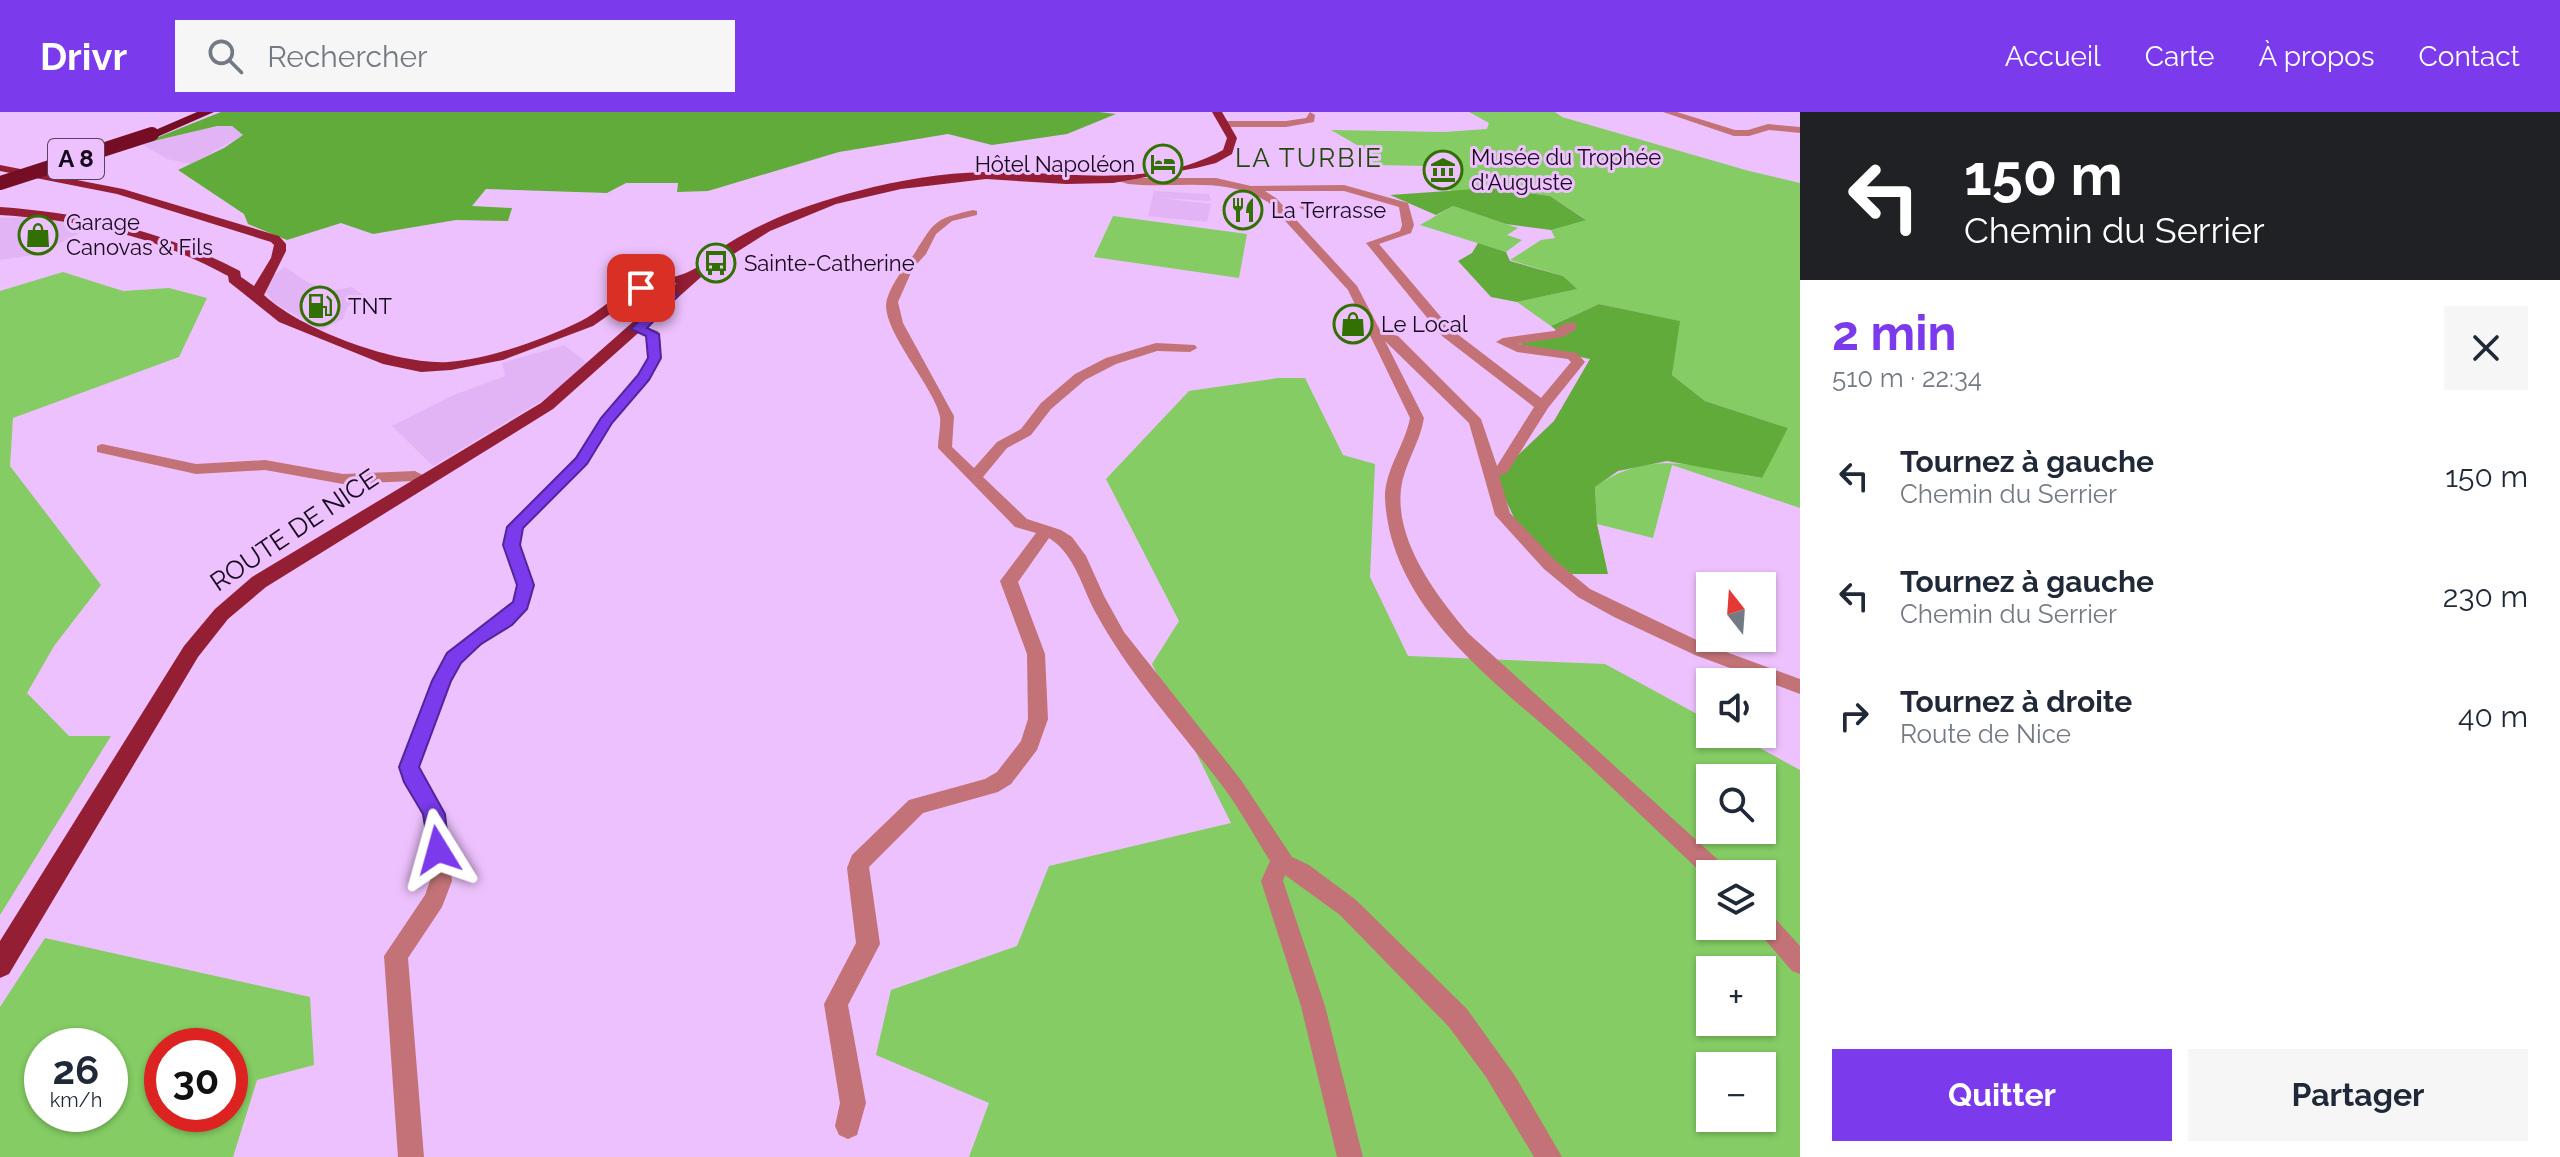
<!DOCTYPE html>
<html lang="fr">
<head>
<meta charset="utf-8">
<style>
	:root { --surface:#fff; --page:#f6f6f7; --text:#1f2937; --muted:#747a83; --accent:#7c3aed }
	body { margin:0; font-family:Raleway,sans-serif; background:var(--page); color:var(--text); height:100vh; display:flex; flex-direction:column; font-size:30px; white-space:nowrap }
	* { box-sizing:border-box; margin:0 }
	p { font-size:26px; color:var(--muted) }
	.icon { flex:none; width:44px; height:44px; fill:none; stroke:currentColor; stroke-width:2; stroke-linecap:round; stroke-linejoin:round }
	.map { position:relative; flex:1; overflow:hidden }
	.sheet { display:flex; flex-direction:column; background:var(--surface); width:760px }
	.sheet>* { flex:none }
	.hud { background:#202124; color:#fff; overflow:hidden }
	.needle { width:52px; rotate:343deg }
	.buttons { position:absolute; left:1696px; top:460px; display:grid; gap:16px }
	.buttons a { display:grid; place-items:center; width:80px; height:80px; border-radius:0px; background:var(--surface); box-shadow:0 2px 6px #0004; font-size:40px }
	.speed { position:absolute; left:24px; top:916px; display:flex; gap:16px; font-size:40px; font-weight:700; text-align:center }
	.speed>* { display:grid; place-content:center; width:104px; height:104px; border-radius:50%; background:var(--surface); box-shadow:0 2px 6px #0004; line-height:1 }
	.speed small { font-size:20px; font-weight:400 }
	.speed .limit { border:12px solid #d22; background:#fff; color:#111 }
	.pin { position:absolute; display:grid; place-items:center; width:68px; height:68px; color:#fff; margin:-34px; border-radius:16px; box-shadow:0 4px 12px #0006 }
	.me { position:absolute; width:88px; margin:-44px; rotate:352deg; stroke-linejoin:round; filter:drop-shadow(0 0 6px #0008) }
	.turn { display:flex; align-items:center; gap:28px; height:168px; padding:0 32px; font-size:36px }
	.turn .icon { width:104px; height:104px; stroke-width:2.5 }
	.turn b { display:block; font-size:56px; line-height:68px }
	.round { display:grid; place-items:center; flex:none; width:84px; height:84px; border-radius:0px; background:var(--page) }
	.summary { display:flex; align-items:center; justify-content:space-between; height:136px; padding:0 32px }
	h1 { font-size:48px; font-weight:700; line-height:60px; color:var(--accent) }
	.action { display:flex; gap:16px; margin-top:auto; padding:16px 32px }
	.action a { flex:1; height:92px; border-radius:0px; background:var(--accent); color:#fff; font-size:32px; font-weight:700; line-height:92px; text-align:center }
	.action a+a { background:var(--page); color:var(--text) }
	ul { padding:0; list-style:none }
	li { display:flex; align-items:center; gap:24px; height:120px; padding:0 32px }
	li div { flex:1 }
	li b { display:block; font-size:30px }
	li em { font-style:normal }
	header { display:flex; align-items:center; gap:48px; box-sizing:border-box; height:112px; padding:0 40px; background:var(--accent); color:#fff }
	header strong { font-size:38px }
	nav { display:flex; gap:44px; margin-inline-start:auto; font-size:28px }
	.search { width:560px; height:72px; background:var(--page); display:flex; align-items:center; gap:20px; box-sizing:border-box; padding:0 28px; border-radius:0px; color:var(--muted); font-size:30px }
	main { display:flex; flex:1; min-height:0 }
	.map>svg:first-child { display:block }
</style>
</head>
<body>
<header>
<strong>Drivr</strong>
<div class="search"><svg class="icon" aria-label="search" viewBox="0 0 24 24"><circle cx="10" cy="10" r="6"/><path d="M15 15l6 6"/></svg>Rechercher</div>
<nav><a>Accueil</a><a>Carte</a><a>À propos</a><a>Contact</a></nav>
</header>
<main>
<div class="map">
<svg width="1800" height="1045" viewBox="0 0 1800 1045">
	<rect width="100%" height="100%" fill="#edc1fd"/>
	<g fill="#e3b4f5">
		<path d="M218,13L232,14L243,23L191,52L167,47L141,32Z"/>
		<path d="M1154,79L1209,82L1211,89L1159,86L1211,92L1207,110L1148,104Z"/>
		<path d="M27,105L60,109L90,115L40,142L0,148V106Z"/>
		<path d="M285,155L307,170L329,179L352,175L363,183L348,194L343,207L322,218L274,191L265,179L271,165Z"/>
		<path d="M564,233L591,254L543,288L433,354L392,314L451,284L505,264L502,251Z"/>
	</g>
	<g fill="#84cc63" fill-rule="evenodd">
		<path d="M1469,0H1555L1562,5L1749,59L1800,71V396L1672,353L1653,426L1597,412L1595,375C1650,335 1700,355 1761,366L1788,316L1705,289L1672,263L1679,209L1599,192L1551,214L1517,190L1576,177L1563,164L1510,148L1541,128L1555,126L1551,118L1585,107L1550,84L1491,76L1452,80L1429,54L1374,53L1369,40L1331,18L1444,20L1487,17L1489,11Z"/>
		<path d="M1453,94L1518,116L1507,123L1522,128L1506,140L1420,113Z"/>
		<path d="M1113,104L1247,122L1239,166L1094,145Z"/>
		<path d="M63,160L123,179L169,176L207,186L179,245L13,306L10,354L101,473L54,534L27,581L69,624H111L0,803V179Z"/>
		<path d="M1278,266H1305L1343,343L1375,352L1370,465L1408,544L1605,552L1710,609V622H1734L1800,658V1045H969L989,991L876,943L891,878L1017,834L1049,754L1231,711L1152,552L1179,509L1106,367L1189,279ZM1710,666H1762V718H1710ZM1710,762H1762V814H1710ZM1710,858H1762V910H1710ZM1710,954H1762V1006H1710Z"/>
		<path d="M45,826L310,885L314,953L257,968L233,1045H0V895ZM110,934V1002H42V934ZM162,934H230V1002H162Z"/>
	</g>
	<g fill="#61ab3a">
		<path d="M221,0H1099L1116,2L1067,22L992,33L948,22L839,40L708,79L677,80L678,71H626L607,81L486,77L472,94L512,96L508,109L456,108L373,122L341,111L287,128L248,112L244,102L178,58L224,36L243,23L232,14H217L141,32Z"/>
		<path d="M1491,76L1550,84L1586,108L1551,118L1506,112L1453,94L1436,103L1390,83Z"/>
		<path d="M1478,131L1506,140L1510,149L1563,164L1577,177L1517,190L1491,185L1458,149L1472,141Z"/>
		<path d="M1599,192L1680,209L1672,263L1705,289L1788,316L1762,366L1667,349L1618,359L1595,375L1597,412L1608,462H1566L1516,410L1495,365L1554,309L1590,247L1518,232L1561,222L1551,214Z"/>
	</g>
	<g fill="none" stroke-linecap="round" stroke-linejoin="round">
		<g fill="#c37377" fill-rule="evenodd">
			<path d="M1310,0L1315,3L1314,10L1286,15H1226L1221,12L1226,9H1286L1306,6Z"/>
			<path d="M1663,0H1677L1735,18H1748L1768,12L1800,15V21L1769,18L1749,24H1734Z"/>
			<path d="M1119,63L1133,66H1216L1251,74L1344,73L1408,91L1414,113L1411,121L1379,132L1452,218L1541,286L1571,250L1568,247L1517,240L1496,230L1503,226L1554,219L1566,211H1576V217L1563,225L1518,232L1577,241L1585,250L1548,296L1507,361L1499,363L1510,401L1556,449L1590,477L1707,533L1800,567V582L1695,543L1614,505L1578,485L1544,457L1495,403L1469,311L1385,229L1424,306C1420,331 1404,352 1401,377C1395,430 1437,484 1468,521L1726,755L1729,762H1710V769C1664,725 1619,682 1573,639C1498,572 1391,498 1385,387C1384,359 1405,333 1410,306L1348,178L1268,90C1223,63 1177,77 1128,72L1115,68V64ZM1265,79H1344L1399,95L1402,113L1400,119L1366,131L1442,224L1534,295L1497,354L1481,307L1398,224L1381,220L1357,174L1276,86Z"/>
			<path d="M1311,91L1316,94L1315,96L1304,98L1299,95Z"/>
			<path d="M973,98L977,99V103L952,109L936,122L926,142L913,156L898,190L903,211L954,304L952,335L974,356L997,330L1021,317L1041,291L1075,262L1106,246L1156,231L1195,233L1197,236L1190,240L1157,239L1116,252L1085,268L1051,297L1031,323L1007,336L983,365L1027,407L1061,418L1072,425L1086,444L1104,484L1124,520L1241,668L1292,745L1309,753L1356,788L1467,897L1515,964L1562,1045H1534L1486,965L1449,915L1340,803L1285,763L1283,769L1325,894L1363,1045H1337L1301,894L1261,769L1270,749C1255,725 1241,699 1224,676C1181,619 1131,565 1097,503C1082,477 1076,443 1049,426L1018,470L1045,542L1048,607L1037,638L1011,672L998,680L923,701L869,755L880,832L848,893L866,991L857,1023L848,1027L839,1023L835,1014L840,991L824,892L856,831L847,756L852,743L909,688L985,667L997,660L1021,629L1028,607L1027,542L1000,469L1036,421L1015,415L938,336C938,327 941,314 940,305C935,275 878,215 887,187C893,168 906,155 916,139C936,107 936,107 973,98Z"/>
			<path d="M638,213L658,219C673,257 632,283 612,311C602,324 596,340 586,353C568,374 542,390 526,413C508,439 544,466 528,494C515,518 482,529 463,548C442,570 430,626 419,655L445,702L452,769L442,795L408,846L424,1045H398L384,844L425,783L430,769L423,702L418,689L406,675L399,655L432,569L447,541L513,489L517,473L504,433L509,413L575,346L601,306L638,263L648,246L647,224L632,217Z"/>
			<path d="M102,332L196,352L265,348L343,362L415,359L432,368L424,373L413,369L343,372L265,358L196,362L97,340V334Z"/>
			<path d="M1762,797L1770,801L1800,834V862L1792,859L1754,815L1762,814Z"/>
		</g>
		<path fill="#941e34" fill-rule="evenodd" d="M1212,0H1222L1237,26L1232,42L1216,51L1196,56L1113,71L1066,72L986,67L901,77L836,92L770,119L710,157L553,297L266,475L228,507L198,545L9,862L0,866V829L184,534L215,497L252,465L541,291L677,171L639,182L593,214L503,248L451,258L421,260L383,252L279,210L229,170L228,164C155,124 82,108 0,103V95C86,101 163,119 240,159L241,165L254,174L271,146L274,133L271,130L117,82L0,59V53L123,77L279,124L286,132V139L264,183C301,218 397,253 448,250C492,246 542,228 581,209C597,201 611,187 626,178C645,167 671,169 690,159C704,153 716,139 729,131C769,106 813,91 858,79C899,68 943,61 984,60C1063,58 1149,79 1223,38L1227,26Z"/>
		<path fill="#750e24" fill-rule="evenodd" d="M197,0H214L157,25L146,22Z"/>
		<path stroke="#750e24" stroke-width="14" d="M0,71L152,22"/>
	</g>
	<path fill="#7c3aed" stroke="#51269a" stroke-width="2" d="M649,171L655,174V181L672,180L678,184L647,216L659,222L661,246L649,268L612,311L587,352L523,416L520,433L534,473L527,497L512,513L481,532L461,551L451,569L419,655L445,702L449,738L446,744L438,747L430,744L423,702L404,670L399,655L432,569L447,541L513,490L517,473L503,433L507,415L576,346L601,306L638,263L648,246L646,224L631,217L660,188L648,187L634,176Z"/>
	<defs>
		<symbol id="hotel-ring" viewBox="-11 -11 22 22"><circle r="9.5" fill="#edc1fd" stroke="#327003" stroke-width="1.5"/><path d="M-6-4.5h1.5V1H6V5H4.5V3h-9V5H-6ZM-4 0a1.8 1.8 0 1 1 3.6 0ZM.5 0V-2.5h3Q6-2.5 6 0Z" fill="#327003"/></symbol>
		<symbol id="museum-ring" viewBox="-11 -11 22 22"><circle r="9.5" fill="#edc1fd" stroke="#327003" stroke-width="1.5"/><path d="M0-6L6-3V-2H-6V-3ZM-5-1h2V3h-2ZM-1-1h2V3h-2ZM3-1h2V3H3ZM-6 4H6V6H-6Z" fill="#327003"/></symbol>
		<symbol id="restaurant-ring" viewBox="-11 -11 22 22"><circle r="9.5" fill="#edc1fd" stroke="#327003" stroke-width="1.5"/><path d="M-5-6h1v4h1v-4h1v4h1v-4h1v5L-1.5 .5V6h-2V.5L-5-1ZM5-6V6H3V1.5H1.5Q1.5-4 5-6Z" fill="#327003"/></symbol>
		<symbol id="shop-ring" viewBox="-11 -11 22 22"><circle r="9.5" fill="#edc1fd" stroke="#327003" stroke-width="1.5"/><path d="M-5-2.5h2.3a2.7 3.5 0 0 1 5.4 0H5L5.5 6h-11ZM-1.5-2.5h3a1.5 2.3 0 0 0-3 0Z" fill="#327003"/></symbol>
		<symbol id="bus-ring" viewBox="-11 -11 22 22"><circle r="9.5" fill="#edc1fd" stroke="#327003" stroke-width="1.5"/><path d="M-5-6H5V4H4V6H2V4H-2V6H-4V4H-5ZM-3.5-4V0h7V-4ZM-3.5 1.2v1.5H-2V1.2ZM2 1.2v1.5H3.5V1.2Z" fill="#327003"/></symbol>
		<symbol id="fuel-ring" viewBox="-11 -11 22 22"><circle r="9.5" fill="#edc1fd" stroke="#327003" stroke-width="1.5"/><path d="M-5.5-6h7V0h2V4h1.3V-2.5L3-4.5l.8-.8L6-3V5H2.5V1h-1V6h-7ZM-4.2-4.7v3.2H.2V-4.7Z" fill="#327003"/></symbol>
	</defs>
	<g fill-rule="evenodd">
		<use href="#hotel-ring" x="1141" y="30" width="44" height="44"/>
		<use href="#museum-ring" x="1421" y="36" width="44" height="44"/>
		<use href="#restaurant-ring" x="1221" y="76" width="44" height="44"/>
		<use href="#shop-ring" x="16" y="101" width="44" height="44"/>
		<use href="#bus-ring" x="694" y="129" width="44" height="44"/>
		<use href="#fuel-ring" x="298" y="172" width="44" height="44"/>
		<use href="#shop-ring" x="1331" y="190" width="44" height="44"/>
	</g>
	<g text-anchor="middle" stroke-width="6" stroke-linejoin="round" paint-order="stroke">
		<g font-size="22" fill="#17081d" stroke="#edc1fd" text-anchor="start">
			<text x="1471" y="53">Musée du Trophée<tspan x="1471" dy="25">d'Auguste</tspan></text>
			<text x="1135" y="60" text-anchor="end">Hôtel Napoléon</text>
			<text x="1271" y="106">La Terrasse</text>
			<text x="66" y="118">Garage<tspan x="66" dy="25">Canovas &amp; Fils</tspan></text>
			<text x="744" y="159">Sainte-Catherine</text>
			<text x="348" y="202">TNT</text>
			<text x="1381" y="220">Le Local</text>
		</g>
		<rect fill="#edc1fd" stroke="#574060" stroke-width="2" x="48" y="27" width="56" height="40" rx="6"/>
		<g font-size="24" font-weight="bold" fill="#17081d">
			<text x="76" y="55">A 8</text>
		</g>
		<g font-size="26" letter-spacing="2" fill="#214809" stroke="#edc1fd">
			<text x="1309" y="55">LA TURBIE</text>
		</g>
		<g font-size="26" fill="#17081d" stroke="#edc1fd">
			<text transform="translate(294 418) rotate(-34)" y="9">ROUTE DE NICE</text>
		</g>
	</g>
</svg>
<div class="buttons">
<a><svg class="needle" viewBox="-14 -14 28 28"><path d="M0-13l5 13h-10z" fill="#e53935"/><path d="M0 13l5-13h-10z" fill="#747a83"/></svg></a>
<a><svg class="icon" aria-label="sound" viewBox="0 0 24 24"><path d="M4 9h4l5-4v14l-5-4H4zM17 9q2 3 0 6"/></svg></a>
<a><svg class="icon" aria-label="search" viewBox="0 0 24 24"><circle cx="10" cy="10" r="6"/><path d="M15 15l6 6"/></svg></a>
<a><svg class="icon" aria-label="layers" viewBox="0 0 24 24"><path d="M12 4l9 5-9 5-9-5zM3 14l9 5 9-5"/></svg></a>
<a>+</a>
<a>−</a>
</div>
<div class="speed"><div>26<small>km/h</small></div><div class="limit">30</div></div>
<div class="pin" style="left:641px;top:176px;background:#d93025"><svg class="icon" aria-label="arrive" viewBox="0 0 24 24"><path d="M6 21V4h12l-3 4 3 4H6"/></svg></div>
<svg class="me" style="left:438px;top:738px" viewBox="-20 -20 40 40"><path d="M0-17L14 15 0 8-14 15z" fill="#7c3aed" stroke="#fff" stroke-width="4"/></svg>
</div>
<section class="sheet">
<div class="hud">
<div class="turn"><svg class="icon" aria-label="left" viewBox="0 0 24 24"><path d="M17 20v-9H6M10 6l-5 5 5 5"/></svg><div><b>150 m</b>Chemin du Serrier</div></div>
</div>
<div class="summary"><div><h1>2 min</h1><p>510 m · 22:34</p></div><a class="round"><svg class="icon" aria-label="close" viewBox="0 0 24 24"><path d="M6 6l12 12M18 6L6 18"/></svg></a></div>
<ul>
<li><svg class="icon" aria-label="left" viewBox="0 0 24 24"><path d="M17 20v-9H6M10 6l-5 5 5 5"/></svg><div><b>Tournez à gauche</b><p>Chemin du Serrier</p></div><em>150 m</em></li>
<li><svg class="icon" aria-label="left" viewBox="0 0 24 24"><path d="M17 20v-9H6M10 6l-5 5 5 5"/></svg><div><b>Tournez à gauche</b><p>Chemin du Serrier</p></div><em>230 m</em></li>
<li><svg class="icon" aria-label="right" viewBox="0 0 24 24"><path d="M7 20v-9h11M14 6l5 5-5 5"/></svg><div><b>Tournez à droite</b><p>Route de Nice</p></div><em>40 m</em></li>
</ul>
<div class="action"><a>Quitter</a><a>Partager</a></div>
</section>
</main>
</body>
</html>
